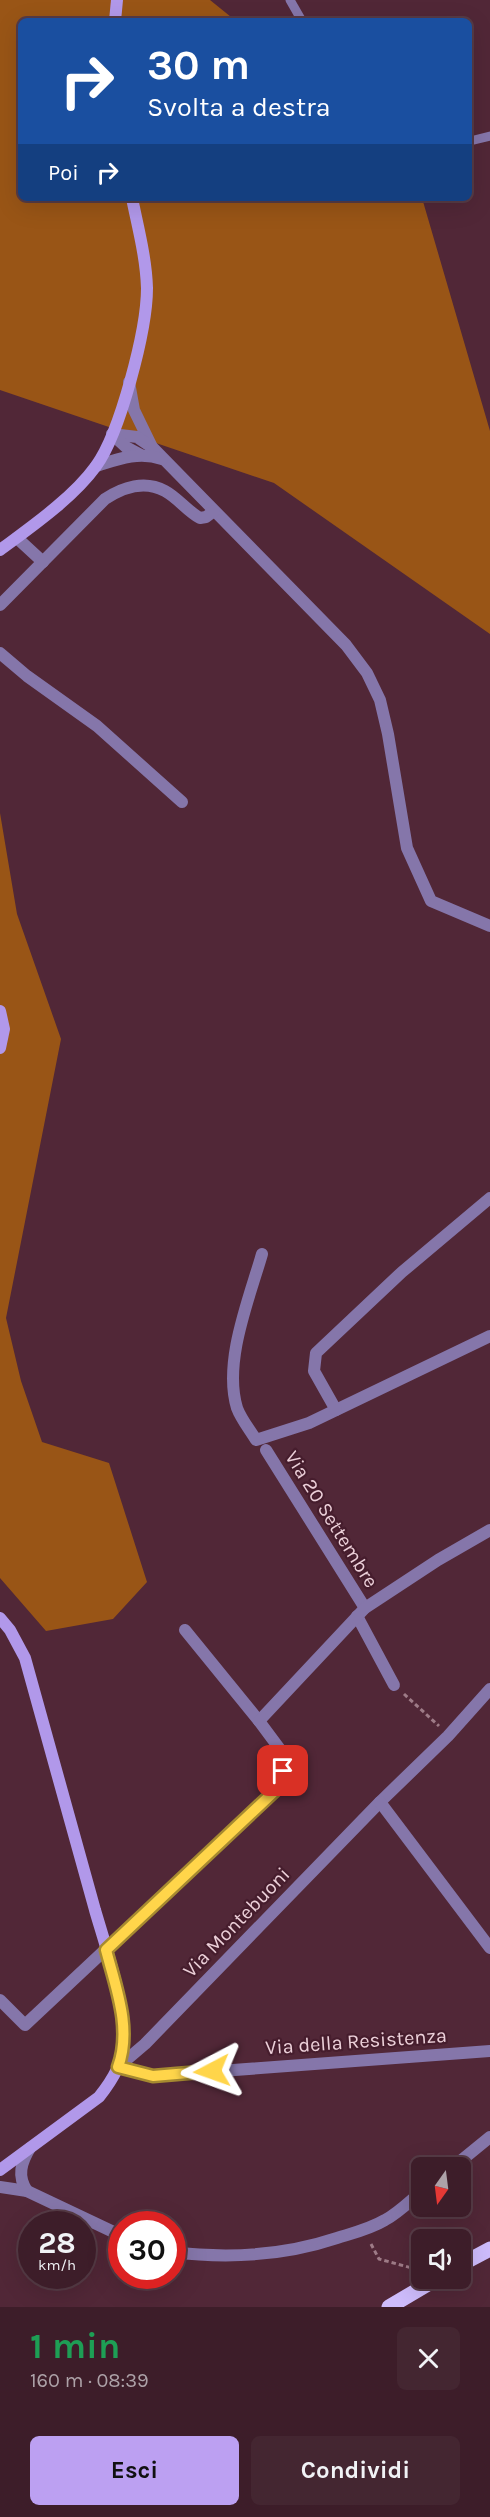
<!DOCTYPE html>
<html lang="it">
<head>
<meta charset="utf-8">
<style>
	:root { --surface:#3d1d29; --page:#442631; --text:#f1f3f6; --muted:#ada2a8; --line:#563b46; --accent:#bca0f2 }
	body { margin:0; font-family:Karla,sans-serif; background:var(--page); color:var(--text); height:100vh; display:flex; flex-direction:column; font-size:22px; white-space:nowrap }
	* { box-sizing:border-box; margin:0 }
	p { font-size:20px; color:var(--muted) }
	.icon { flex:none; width:33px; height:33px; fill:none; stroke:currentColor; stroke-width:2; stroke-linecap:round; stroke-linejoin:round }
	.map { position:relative; height:2307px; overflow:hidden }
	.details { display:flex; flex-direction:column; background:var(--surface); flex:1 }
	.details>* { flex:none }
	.banner { position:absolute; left:18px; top:18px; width:454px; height:183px; border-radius:9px; box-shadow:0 6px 24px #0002,0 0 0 2px var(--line); background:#1a4fa0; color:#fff; overflow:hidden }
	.needle { width:39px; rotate:194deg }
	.fabs { position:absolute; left:411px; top:2157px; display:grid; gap:12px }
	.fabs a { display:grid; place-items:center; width:60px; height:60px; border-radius:9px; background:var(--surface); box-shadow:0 6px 24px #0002,0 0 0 2px var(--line); font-size:30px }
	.speed { position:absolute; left:18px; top:2211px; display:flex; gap:12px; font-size:30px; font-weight:700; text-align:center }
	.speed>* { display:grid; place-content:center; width:78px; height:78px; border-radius:50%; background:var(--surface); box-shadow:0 6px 24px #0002,0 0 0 2px var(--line); line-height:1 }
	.speed small { font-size:15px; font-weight:400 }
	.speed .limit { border:9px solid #d22; background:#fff; color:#111 }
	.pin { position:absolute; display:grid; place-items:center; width:51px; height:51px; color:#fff; margin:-26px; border-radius:12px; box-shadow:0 3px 9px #0006 }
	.me { position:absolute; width:66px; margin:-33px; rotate:266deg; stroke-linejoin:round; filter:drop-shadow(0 0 4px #0008) }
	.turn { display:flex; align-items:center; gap:21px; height:126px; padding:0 30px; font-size:27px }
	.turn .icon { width:78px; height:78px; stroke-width:2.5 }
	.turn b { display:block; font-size:42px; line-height:51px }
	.then { display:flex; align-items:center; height:57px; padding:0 30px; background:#0003; gap:12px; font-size:22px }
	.round { display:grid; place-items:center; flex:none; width:63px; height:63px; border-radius:9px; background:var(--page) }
	.overview { display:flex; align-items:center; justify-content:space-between; height:102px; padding:0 30px }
	h1 { font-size:36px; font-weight:700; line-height:45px; color:#1e9e55 }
	.action { display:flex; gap:12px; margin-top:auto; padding:12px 30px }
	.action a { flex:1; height:69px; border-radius:9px; background:var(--accent); color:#111; font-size:24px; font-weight:700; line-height:69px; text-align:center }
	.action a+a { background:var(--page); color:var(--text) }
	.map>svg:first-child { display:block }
</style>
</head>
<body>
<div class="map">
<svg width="490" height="2307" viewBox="0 0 490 2307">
	<rect width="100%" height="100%" fill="#512737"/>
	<g fill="#995516">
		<path d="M0,0H210L236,21H21V198H422L490,431V634L274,483L0,390Z"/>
		<path d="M0,813L17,914L61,1039L6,1318L21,1381L42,1442L109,1463L147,1582L113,1619L46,1631L0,1578Z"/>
	</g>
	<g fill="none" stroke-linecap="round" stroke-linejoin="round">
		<g stroke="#9e7b87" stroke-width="3" stroke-dasharray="4.5 3" stroke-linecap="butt">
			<path d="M404,1694L439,1726"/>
			<path d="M371,2244L379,2259L419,2270"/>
		</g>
		<g stroke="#8576aa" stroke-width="9">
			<path d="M290,0L302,21"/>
			<path d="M470,141L490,136"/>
		</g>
		<g stroke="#8576aa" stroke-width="12">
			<path d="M129,382L134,410L151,445"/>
			<path d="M112,434L137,437L153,448L346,645L367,673L380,700L388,734L407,848L431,901L490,926"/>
			<path d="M112,434L126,447L141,455"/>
			<path d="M96,466C118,459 139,451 162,459"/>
			<path d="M17,538L43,562"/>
			<path d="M0,605L105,499C123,487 145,480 165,491C178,498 187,511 200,518L206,517L214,511"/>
			<path d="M0,653L27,676L97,726L182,802"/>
			<path d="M262,1254C249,1299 223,1362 237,1408C241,1419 250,1430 256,1440L309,1423L490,1336"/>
			<path d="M336,1410L314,1371L316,1353L402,1272L490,1198"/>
			<path d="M266,1450L365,1608"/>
			<path d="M357,1616L394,1685"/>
			<path d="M185,1630L259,1721"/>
			<path d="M490,1689L448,1736L380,1802L145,2044L118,2067L153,2076L490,2051"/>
			<path d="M380,1802L490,1948"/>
			<path d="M0,2000L25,2025L280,1786L285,1756L259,1721L365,1608L438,1560L490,1530"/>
			<path d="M452,2168L490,2137"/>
			<path d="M0,2187L27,2191L122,2236"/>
			<path d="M27,2191C17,2176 21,2163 30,2148"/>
			<path d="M172,2252C229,2259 283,2256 337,2238C353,2233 370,2229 385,2220C398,2213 410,2201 422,2191"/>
		</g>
		<g stroke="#b198ea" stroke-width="12">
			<path d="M115,21L117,0"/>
			<path d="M0,550C31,527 73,498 96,466C120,433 147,330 147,288C146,257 138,228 132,198"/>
			<path d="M0,1011L4,1029L0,1048"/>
			<path d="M0,1618L10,1630L25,1658C49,1742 72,1826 95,1910C106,1948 126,2005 124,2044C123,2064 111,2082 99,2097L0,2170"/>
		</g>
		<g stroke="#cebcfc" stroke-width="15">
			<path d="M460,2265L490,2249"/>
			<path d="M389,2307L438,2278"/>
		</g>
	</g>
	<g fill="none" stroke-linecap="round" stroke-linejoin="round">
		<defs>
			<path id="route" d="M212,2071L153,2076L118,2067C132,2029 116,1988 106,1950L280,1786L283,1771"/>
		</defs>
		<use href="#route" stroke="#a68a30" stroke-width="15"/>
		<use href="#route" stroke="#ffd54a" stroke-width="10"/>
	</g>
	<g text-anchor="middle" stroke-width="4.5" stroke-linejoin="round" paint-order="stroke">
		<g font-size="20" fill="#ecd0d9" stroke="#461d2d">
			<text transform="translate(332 1519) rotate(58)" y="7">Via 20 Settembre</text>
			<text transform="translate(236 1922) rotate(-46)" y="7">Via Montebuoni</text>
			<text transform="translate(356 2041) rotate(-4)" y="7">Via della Resistenza</text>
		</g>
	</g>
</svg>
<div class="fabs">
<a><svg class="needle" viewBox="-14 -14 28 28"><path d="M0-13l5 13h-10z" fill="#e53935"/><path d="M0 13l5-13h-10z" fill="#ada2a8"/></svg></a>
<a><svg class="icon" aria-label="sound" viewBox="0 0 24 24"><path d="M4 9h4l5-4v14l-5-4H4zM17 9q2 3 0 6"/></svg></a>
</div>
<div class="speed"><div>28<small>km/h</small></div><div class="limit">30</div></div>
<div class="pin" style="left:283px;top:1771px;background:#d93025"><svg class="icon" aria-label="arrive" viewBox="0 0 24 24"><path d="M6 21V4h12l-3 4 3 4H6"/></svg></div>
<svg class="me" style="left:212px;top:2071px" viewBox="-20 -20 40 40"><path d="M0-17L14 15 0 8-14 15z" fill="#ffd54a" stroke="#fff" stroke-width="4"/></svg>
<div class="banner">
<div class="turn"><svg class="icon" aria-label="right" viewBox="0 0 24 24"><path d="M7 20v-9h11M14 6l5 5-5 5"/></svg><div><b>30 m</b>Svolta a destra</div></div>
<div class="then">Poi<svg class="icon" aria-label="right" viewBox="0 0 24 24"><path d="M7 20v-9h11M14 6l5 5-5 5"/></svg></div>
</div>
</div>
<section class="details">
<div class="overview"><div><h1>1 min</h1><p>160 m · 08:39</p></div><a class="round"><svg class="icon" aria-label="close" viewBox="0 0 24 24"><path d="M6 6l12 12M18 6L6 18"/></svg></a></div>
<div class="action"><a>Esci</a><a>Condividi</a></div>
</section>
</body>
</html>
